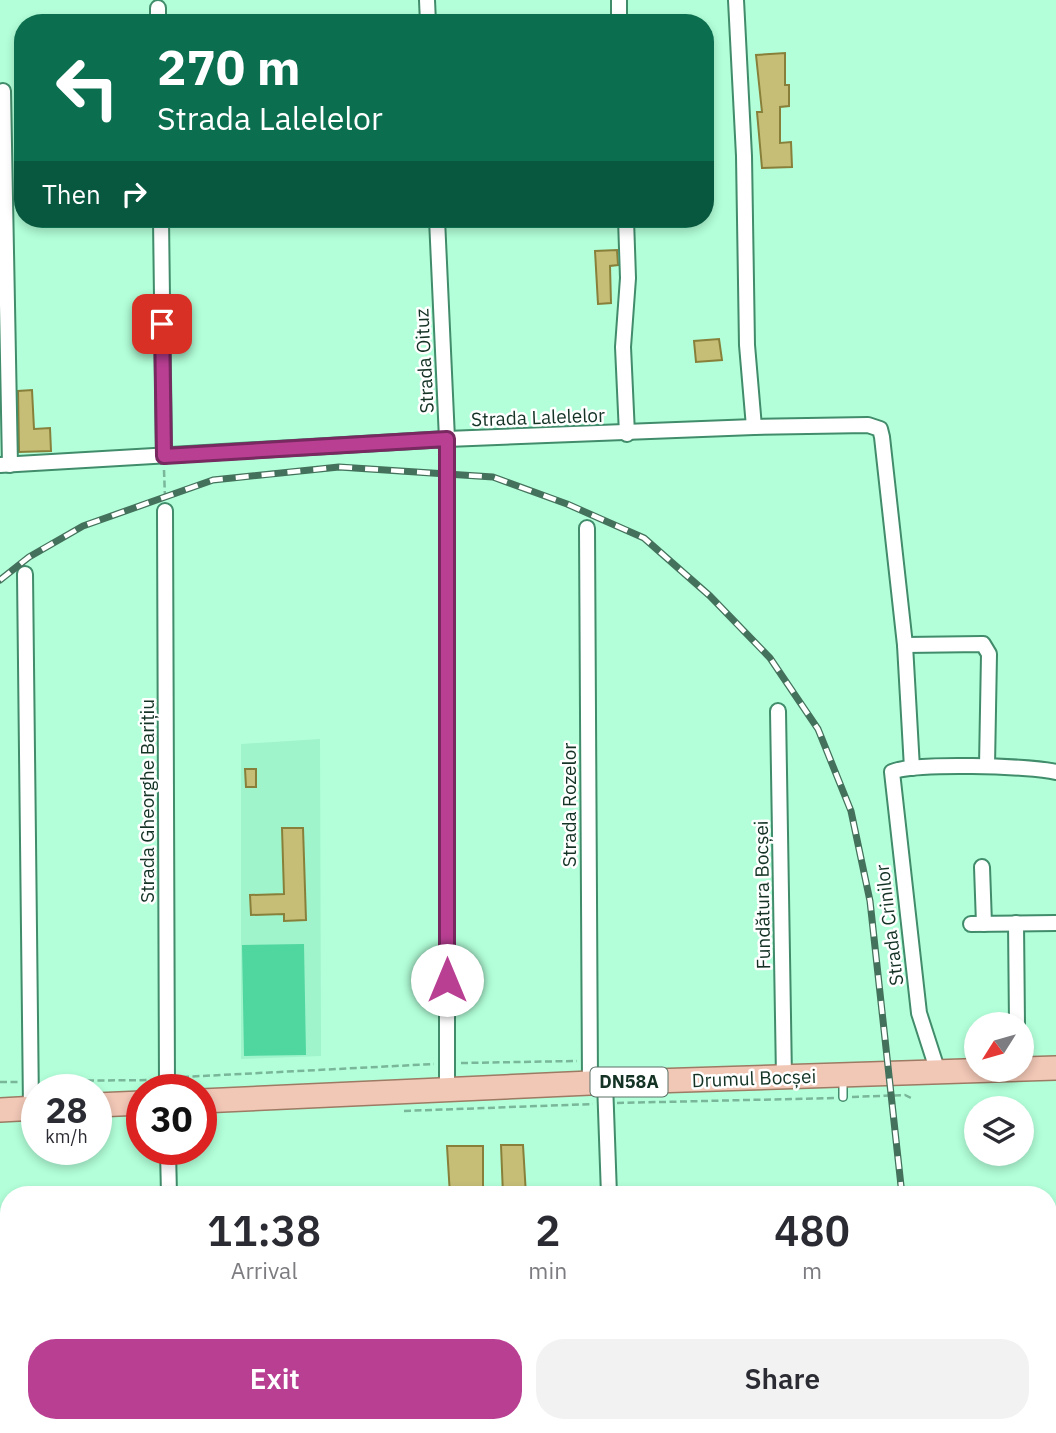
<!DOCTYPE html>
<html lang="en">
<head>
<meta charset="utf-8">
<style>
	:root { --surface:#fff; --page:#f2f2f3; --text:#2b2b33; --muted:#7c7c81; --accent:#b93f93 }
	body { margin:0; font-family:"IBM Plex Sans",sans-serif; background:var(--page); color:var(--text); height:100vh; display:flex; flex-direction:column; font-size:26px; white-space:nowrap }
	* { box-sizing:border-box; margin:0 }
	p { font-size:23px; color:var(--muted) }
	.icon { flex:none; width:38px; height:38px; fill:none; stroke:currentColor; stroke-width:2; stroke-linecap:round; stroke-linejoin:round }
	.map { position:relative; flex:1; overflow:hidden }
	.sheet { position:absolute; left:0px; top:1186px; width:1057px; height:247px; display:flex; flex-direction:column; background:var(--surface); border-radius:28px 28px 0 0; box-shadow:0 4px 10px #0003 }
	.sheet>* { flex:none }
	.guide { position:absolute; left:14px; top:14px; width:700px; height:214px; border-radius:28px; box-shadow:0 4px 10px #0003; background:#0b6e4f; color:#fff; overflow:hidden }
	.needle { width:46px; rotate:233deg }
	.controls { position:absolute; left:964px; top:1012px; display:grid; gap:14px }
	.controls a { display:grid; place-items:center; width:70px; height:70px; border-radius:50%; background:var(--surface); box-shadow:0 4px 10px #0003; font-size:35px }
	.speed { position:absolute; left:21px; top:1074px; display:flex; gap:14px; font-size:35px; font-weight:700; text-align:center }
	.speed>* { display:grid; place-content:center; width:91px; height:91px; border-radius:50%; background:var(--surface); box-shadow:0 4px 10px #0003; line-height:1 }
	.speed small { font-size:18px; font-weight:400 }
	.speed .limit { border:10px solid #d22; background:#fff; color:#111 }
	.pin { position:absolute; display:grid; place-items:center; width:60px; height:60px; color:#fff; margin:-30px; border-radius:14px; box-shadow:0 4px 10px #0006 }
	.me { position:absolute; width:77px; margin:-38px; rotate:0deg; stroke-linejoin:round; filter:drop-shadow(0 0 5px #0008) }
	.turn { display:flex; align-items:center; gap:24px; height:147px; padding:0 28px; font-size:32px }
	.turn .icon { width:91px; height:91px; stroke-width:2.5 }
	.turn b { display:block; font-size:49px; line-height:60px }
	.then { display:flex; align-items:center; height:66px; padding:0 28px; background:#0003; gap:14px; font-size:26px }
	.eta { display:flex; justify-content:space-evenly; align-items:center; height:119px; text-align:center }
	.eta b { font-size:42px; font-weight:600; line-height:49px }
	.button { display:flex; gap:14px; margin-top:auto; padding:14px 28px }
	.button a { flex:1; height:80px; border-radius:28px; background:var(--accent); color:#fff; font-size:28px; font-weight:600; line-height:80px; text-align:center }
	.button a+a { background:var(--page); color:var(--text) }
	.map>svg:first-child { display:block }
</style>
</head>
<body>
<div class="map">
<svg width="1056" height="1433" viewBox="0 0 1056 1433">
	<rect width="100%" height="100%" fill="#b2ffd9"/>
	<path fill="#9ff4cb" d="M320,739L321,1056L241,1059V744Z"/>
	<path fill="#50d69f" d="M304,944L306,1055L244,1056L242,945Z"/>
	<g fill="#c6be77" stroke="#88803a" stroke-width="2">
		<path d="M785,53V85H789V106L780,107V143L791,142L792,167L762,168L757,112H762L756,55Z"/>
		<path d="M617,250L618,265L610,266L611,303L598,304L595,251Z"/>
		<path d="M719,339L722,360L696,362L694,341Z"/>
		<path d="M32,390L34,429L50,428L51,451L19,452L18,391Z"/>
		<path d="M245,769H256V787H246Z"/>
		<path d="M282,828H303L306,920L284,921V914L251,915L250,895L284,894Z"/>
		<path d="M501,1145H523L526,1195H503Z"/>
		<path d="M447,1146H483V1195H450Z"/>
	</g>
	<g fill="none" stroke-linecap="round" stroke-linejoin="round">
		<defs>
			<path id="service" d="M843,1079V1097"/>
			<g id="minor">
				<path d="M427,0L428,23"/>
				<path d="M619,0V23"/>
				<path d="M736,0L744,156L747,345L754,427"/>
				<path d="M158,8V23"/>
				<path d="M3,91L10,465"/>
				<path d="M161,219L164,456"/>
				<path d="M437,219L447,439V1089"/>
				<path d="M626,219L628,278L623,347L627,434"/>
				<path d="M0,465L447,439L754,427L868,425L880,429L882,437L905,645L912,768"/>
				<path d="M165,511L167,1090"/>
				<path d="M587,528L590,1083"/>
				<path d="M25,574L31,1108"/>
				<path d="M905,645L983,644L989,654L987,766"/>
				<path d="M778,711L784,1078"/>
				<path d="M982,867L984,924"/>
				<path d="M1016,923L1017,1024"/>
				<path d="M971,924L1056,923"/>
				<path d="M938,1072L919,1013L892,772C911,762 1032,766 1056,772"/>
				<path d="M605,1082L609,1195"/>
				<path d="M168,1150L169,1195"/>
				<path d="M176,1424V1433"/>
				<path d="M428,1424L429,1433"/>
				<path d="M616,1424L617,1433"/>
			</g>
			<g id="primary">
				<path d="M201,1101L590,1083L1056,1068"/>
				<path d="M96,1105L142,1103"/>
				<path d="M0,1110L37,1108"/>
			</g>
		</defs>
		<use href="#service" stroke="#418c6b" stroke-width="10"/>
		<use href="#minor" stroke="#418c6b" stroke-width="18"/>
		<use href="#primary" stroke="#9d7a63" stroke-width="26"/>
		<g stroke="#7ab699" stroke-width="2.5" stroke-dasharray="7 3.5" stroke-linecap="butt">
			<path d="M164,470L165,498"/>
			<path d="M461,1063L577,1061"/>
			<path d="M182,1077L434,1064"/>
			<path d="M45,1081L154,1080"/>
			<path d="M0,1082H18"/>
			<path d="M852,1097L905,1095L913,1099"/>
			<path d="M617,1103L835,1098"/>
			<path d="M404,1111L593,1104"/>
		</g>
		<use href="#service" stroke="#fff" stroke-width="7"/>
		<use href="#minor" stroke="#fff" stroke-width="14"/>
		<use href="#primary" stroke="#f1c7b6" stroke-width="23"/>
		<defs>
			<g id="rail">
				<path d="M0,580L29,557L83,526L213,480L339,467L493,477L567,504L644,538L710,596L770,658L818,729L851,811L870,901L902,1195"/>
				<path d="M928,1424L929,1433"/>
			</g>
		</defs>
		<use href="#rail" stroke="#44715b" stroke-width="7"/>
		<use href="#rail" stroke="#fff" stroke-width="4.5" stroke-dasharray="13" stroke-linecap="butt"/>
	</g>
	<g fill="none" stroke-linecap="round" stroke-linejoin="round">
		<defs>
			<path id="route" d="M162,324L164,456L447,439V980"/>
		</defs>
		<use href="#route" stroke="#782960" stroke-width="18"/>
		<use href="#route" stroke="#b93f93" stroke-width="12"/>
	</g>
	<g text-anchor="middle" stroke-width="5" stroke-linejoin="round" paint-order="stroke">
		<rect fill="#fff" stroke="#5a7066" stroke-width="2" x="590.5" y="1067.5" width="77" height="29" rx="5"/>
		<g font-size="18" font-weight="bold" fill="#143325">
			<text x="629" y="1088">DN58A</text>
		</g>
		<g font-size="19" fill="#143325" stroke="#fff">
			<text transform="translate(424 361) rotate(-93)" y="7">Strada Oituz</text>
			<text transform="translate(538 417) rotate(-2)" y="7">Strada Lalelelor</text>
			<text transform="translate(147 801) rotate(-90)" y="7">Strada Gheorghe Barițiu</text>
			<text transform="translate(569 805) rotate(-90)" y="7">Strada Rozelor</text>
			<text transform="translate(762 895) rotate(-91)" y="7">Fundătura Bocșei</text>
			<text transform="translate(889 925) rotate(-97)" y="7">Strada Crinilor</text>
			<text transform="translate(754 1078) rotate(-2)" y="7">Drumul Bocșei</text>
		</g>
	</g>
</svg>
<div class="controls">
<a><svg class="needle" viewBox="-14 -14 28 28"><path d="M0-13l5 13h-10z" fill="#e53935"/><path d="M0 13l5-13h-10z" fill="#7c7c81"/></svg></a>
<a><svg class="icon" aria-label="layers" viewBox="0 0 24 24"><path d="M12 4l9 5-9 5-9-5zM3 14l9 5 9-5"/></svg></a>
</div>
<div class="speed"><div>28<small>km/h</small></div><div class="limit">30</div></div>
<div class="pin" style="left:162px;top:324px;background:#d93025"><svg class="icon" aria-label="arrive" viewBox="0 0 24 24"><path d="M6 21V4h12l-3 4 3 4H6"/></svg></div>
<svg class="me" style="left:447px;top:980px" viewBox="-20 -20 40 40"><circle r="19" fill="#fff"/><path d="M0-13L10 11 0 6-10 11z" fill="#b93f93"/></svg>
<div class="guide">
<div class="turn"><svg class="icon" aria-label="left" viewBox="0 0 24 24"><path d="M17 20v-9H6M10 6l-5 5 5 5"/></svg><div><b>270 m</b>Strada Lalelelor</div></div>
<div class="then">Then<svg class="icon" aria-label="right" viewBox="0 0 24 24"><path d="M7 20v-9h11M14 6l5 5-5 5"/></svg></div>
</div>
<section class="sheet">
<div class="eta">
<div><b>11:38</b><p>Arrival</p></div>
<div><b>2</b><p>min</p></div>
<div><b>480</b><p>m</p></div>
</div>
<div class="button"><a>Exit</a><a>Share</a></div>
</section>
</div>
</body>
</html>
